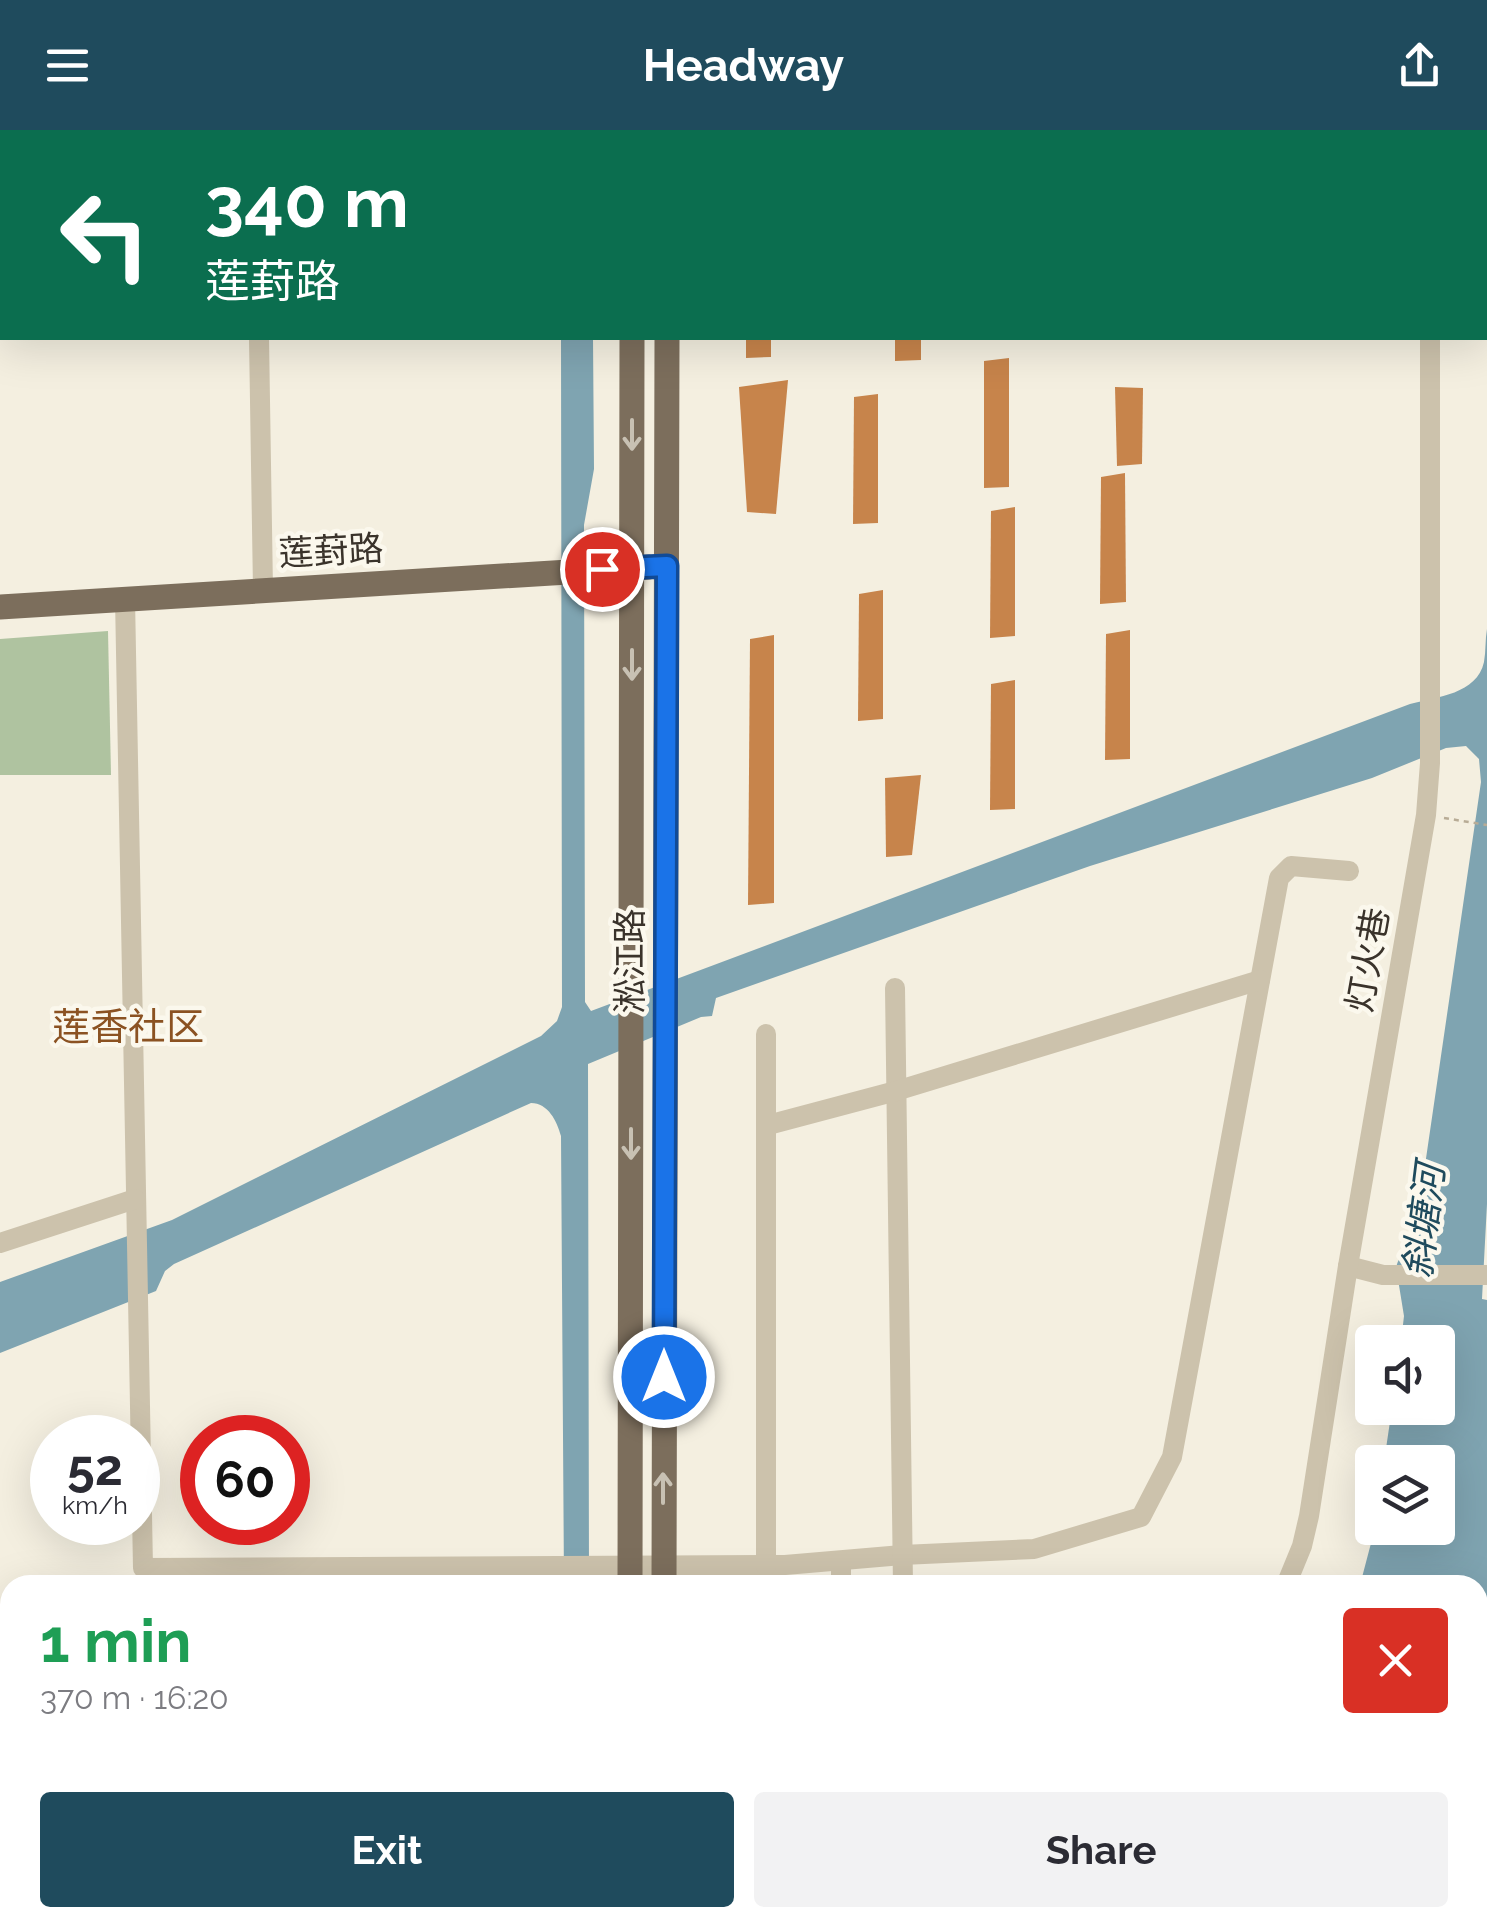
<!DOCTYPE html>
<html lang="en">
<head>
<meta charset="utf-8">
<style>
	:root { --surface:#fff; --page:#f2f2f3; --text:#2b2b33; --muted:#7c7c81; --accent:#1f4b5d }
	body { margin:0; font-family:Raleway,"Noto Sans SC",sans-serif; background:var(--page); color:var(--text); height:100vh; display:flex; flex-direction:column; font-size:38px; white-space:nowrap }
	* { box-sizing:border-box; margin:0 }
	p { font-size:32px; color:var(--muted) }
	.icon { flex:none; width:55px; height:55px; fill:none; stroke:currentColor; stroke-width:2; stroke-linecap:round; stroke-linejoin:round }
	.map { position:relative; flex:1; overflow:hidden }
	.sheet { position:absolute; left:0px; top:1445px; width:1488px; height:352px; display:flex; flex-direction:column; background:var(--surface); border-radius:30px 30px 0 0; box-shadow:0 10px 40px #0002 }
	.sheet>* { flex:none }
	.hud { position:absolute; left:0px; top:0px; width:1488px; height:210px; box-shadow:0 10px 40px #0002; background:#0b6e4f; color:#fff; overflow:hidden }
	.buttons { position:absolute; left:1355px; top:1195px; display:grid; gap:20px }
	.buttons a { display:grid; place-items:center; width:100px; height:100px; border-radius:10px; background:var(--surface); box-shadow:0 10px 40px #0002; font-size:50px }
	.speed { position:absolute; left:30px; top:1285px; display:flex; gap:20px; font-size:50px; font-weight:700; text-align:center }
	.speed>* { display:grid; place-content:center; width:130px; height:130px; border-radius:50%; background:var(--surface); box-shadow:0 10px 40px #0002; line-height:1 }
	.speed small { font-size:25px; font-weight:400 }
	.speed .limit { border:15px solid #d22; background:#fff; color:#111 }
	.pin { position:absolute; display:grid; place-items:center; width:85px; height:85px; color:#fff; margin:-42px; border:5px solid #fff; border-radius:50%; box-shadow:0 2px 10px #0007 }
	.me { position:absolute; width:110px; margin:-55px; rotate:0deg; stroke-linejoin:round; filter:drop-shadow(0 0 8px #0008) }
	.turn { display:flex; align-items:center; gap:35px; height:210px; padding:0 40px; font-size:45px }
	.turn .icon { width:130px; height:130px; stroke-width:2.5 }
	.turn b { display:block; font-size:70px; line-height:85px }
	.round { display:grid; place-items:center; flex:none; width:105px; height:105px; border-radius:10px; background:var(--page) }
	.head { display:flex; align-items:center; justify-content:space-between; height:170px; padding:0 40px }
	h1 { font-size:60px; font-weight:700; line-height:75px; color:#1e9e55 }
	.primary-button { display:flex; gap:20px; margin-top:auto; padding:20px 40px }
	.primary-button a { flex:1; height:115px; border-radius:10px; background:var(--accent); color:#fff; font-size:40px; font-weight:700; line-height:115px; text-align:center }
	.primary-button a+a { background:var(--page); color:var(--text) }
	header { display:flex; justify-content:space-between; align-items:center; height:130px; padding:0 40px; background:var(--accent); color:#fff; font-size:45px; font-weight:700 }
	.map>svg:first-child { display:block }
</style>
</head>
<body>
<header><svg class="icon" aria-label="menu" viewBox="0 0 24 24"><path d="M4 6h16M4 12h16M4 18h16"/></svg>Headway<svg class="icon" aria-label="share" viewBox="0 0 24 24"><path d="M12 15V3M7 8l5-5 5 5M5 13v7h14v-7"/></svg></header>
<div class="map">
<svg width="1487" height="1797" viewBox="0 0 1487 1797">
	<rect width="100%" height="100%" fill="#f4efe0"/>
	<path fill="#afc3a0" d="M108,501L111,645H0V509Z"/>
	<g fill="#7fa4b1">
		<path d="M561,208H593L594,339L584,395L585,872L591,881L1410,574C1437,567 1477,564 1484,532C1486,521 1485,510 1487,499V1074L1482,1169L1487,1170V1686H1478V1455H1360L1375,1398H1438V1332H1384L1392,1278H1438V1212H1401L1404,1186L1396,1137C1400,1123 1411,1113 1416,1097L1481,652L1479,629L1466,616L1446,618L1372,648L1090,736L716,868L712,886L701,887L588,934L589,1455H564L561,1006C557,991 548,973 531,973L174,1134L165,1141L156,1161L0,1223V1152L172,1090L541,906L557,891L562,877Z"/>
		<path d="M1478,1741H1487V1797H1027L1035,1788H1478Z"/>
		<path d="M169,1788H590V1797H127Z"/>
	</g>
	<g fill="#c7844b">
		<path d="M746,208H771V227L746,228Z"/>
		<path d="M895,208H921V230L895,231Z"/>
		<path d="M1009,228V357L984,358V231Z"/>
		<path d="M788,250L776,384L747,382L739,257Z"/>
		<path d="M1115,257L1143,258L1142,334L1117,336Z"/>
		<path d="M878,264V393L853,394L854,267Z"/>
		<path d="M1125,343L1126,472L1100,474L1101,347Z"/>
		<path d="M1015,377V506L990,508L991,381Z"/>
		<path d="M883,460V589L858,591L859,464Z"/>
		<path d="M1130,500V629L1105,630L1106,504Z"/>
		<path d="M774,505V773L748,775L750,509Z"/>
		<path d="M1015,550V679L990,680L991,554Z"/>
		<path d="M921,645L912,725L886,727L885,648Z"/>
	</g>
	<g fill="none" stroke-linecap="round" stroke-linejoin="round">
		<g stroke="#b8ac96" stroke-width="2.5" stroke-dasharray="5 5" stroke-linecap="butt">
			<path d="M1485,173L1487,172"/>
			<path d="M1444,688L1487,695"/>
		</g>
		<g stroke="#ccc2ac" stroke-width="20">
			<path d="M256,0V2"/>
			<path d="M1429,0V2"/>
			<path d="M259,208L263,460"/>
			<path d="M125,468L143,1438L785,1435L902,1425L1034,1419L1141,1387L1172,1327L1279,748L1291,736L1349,741"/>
			<path d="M895,858L903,1455"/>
			<path d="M768,995L896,961L1260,850"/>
			<path d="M0,1113L135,1069"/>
			<path d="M1348,1136L1383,1145H1487"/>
			<path d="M841,1431V1455"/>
			<path d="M766,1436V904"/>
			<path d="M1286,1455L1302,1416L1309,1386L1348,1136L1426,685L1430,633V208"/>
			<path d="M993,1797L995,1788"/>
		</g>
		<g stroke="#7c6e5c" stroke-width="25">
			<path d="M666,0V2"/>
			<path d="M632,2V0"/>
			<path d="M0,477L649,437"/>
			<path d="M630,1455L632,208"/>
			<path d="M664,1455L667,208"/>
			<path d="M636,1788L637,1797"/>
			<path d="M670,1788L671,1797"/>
		</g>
	</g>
	<defs><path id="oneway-shaft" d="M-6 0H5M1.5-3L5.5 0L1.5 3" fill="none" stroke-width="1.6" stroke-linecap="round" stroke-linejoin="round" transform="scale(2.5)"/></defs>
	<g stroke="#c8c1b3">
		<use href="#oneway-shaft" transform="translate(632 305) rotate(90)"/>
		<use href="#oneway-shaft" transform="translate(632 535) rotate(90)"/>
		<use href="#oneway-shaft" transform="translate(631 1014) rotate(90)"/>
		<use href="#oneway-shaft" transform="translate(663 1358) rotate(-90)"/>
	</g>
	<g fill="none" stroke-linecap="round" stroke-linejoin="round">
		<defs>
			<path id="route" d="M602,439L667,436L664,1247"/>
		</defs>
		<use href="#route" stroke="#114b97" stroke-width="25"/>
		<use href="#route" stroke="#1a73e8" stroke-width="18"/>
	</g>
	<g text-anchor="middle" stroke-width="9" stroke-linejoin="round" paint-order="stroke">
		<g font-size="35" fill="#3a332b" stroke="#fbf8ed">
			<text transform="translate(331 421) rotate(-3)" y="12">莲葑路</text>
			<text transform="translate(1368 830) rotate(-80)" y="12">灯火巷</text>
			<text transform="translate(630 831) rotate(-90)" y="12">淞江路</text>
		</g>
		<g font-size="38" fill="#8b5222" stroke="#fbf8ed">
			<text x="128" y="910">莲香社区</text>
		</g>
		<g font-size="38" font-style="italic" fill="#1f4b5d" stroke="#fbf8ed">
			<text transform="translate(1424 1091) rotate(-83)" y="13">斜塘河</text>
		</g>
	</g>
</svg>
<div class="buttons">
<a><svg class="icon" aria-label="sound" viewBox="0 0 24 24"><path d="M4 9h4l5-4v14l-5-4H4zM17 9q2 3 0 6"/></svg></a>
<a><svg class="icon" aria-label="layers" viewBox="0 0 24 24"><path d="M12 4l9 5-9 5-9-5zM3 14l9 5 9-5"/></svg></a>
</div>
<div class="speed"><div>52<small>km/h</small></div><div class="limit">60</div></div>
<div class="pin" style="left:602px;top:439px;background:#d93025"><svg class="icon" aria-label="arrive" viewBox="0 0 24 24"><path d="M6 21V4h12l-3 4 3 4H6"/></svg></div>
<svg class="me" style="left:664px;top:1247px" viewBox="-20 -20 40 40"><circle r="17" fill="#1a73e8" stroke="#fff" stroke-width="3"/><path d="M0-11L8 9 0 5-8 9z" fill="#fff"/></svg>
<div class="hud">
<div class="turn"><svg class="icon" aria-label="left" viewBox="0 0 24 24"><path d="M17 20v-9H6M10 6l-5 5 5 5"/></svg><div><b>340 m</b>莲葑路</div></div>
</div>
<section class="sheet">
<div class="head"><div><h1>1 min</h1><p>370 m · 16:20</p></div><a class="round" style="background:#d93025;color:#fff"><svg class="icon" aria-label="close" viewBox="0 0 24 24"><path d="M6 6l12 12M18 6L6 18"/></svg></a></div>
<div class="primary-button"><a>Exit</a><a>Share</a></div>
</section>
</div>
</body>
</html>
